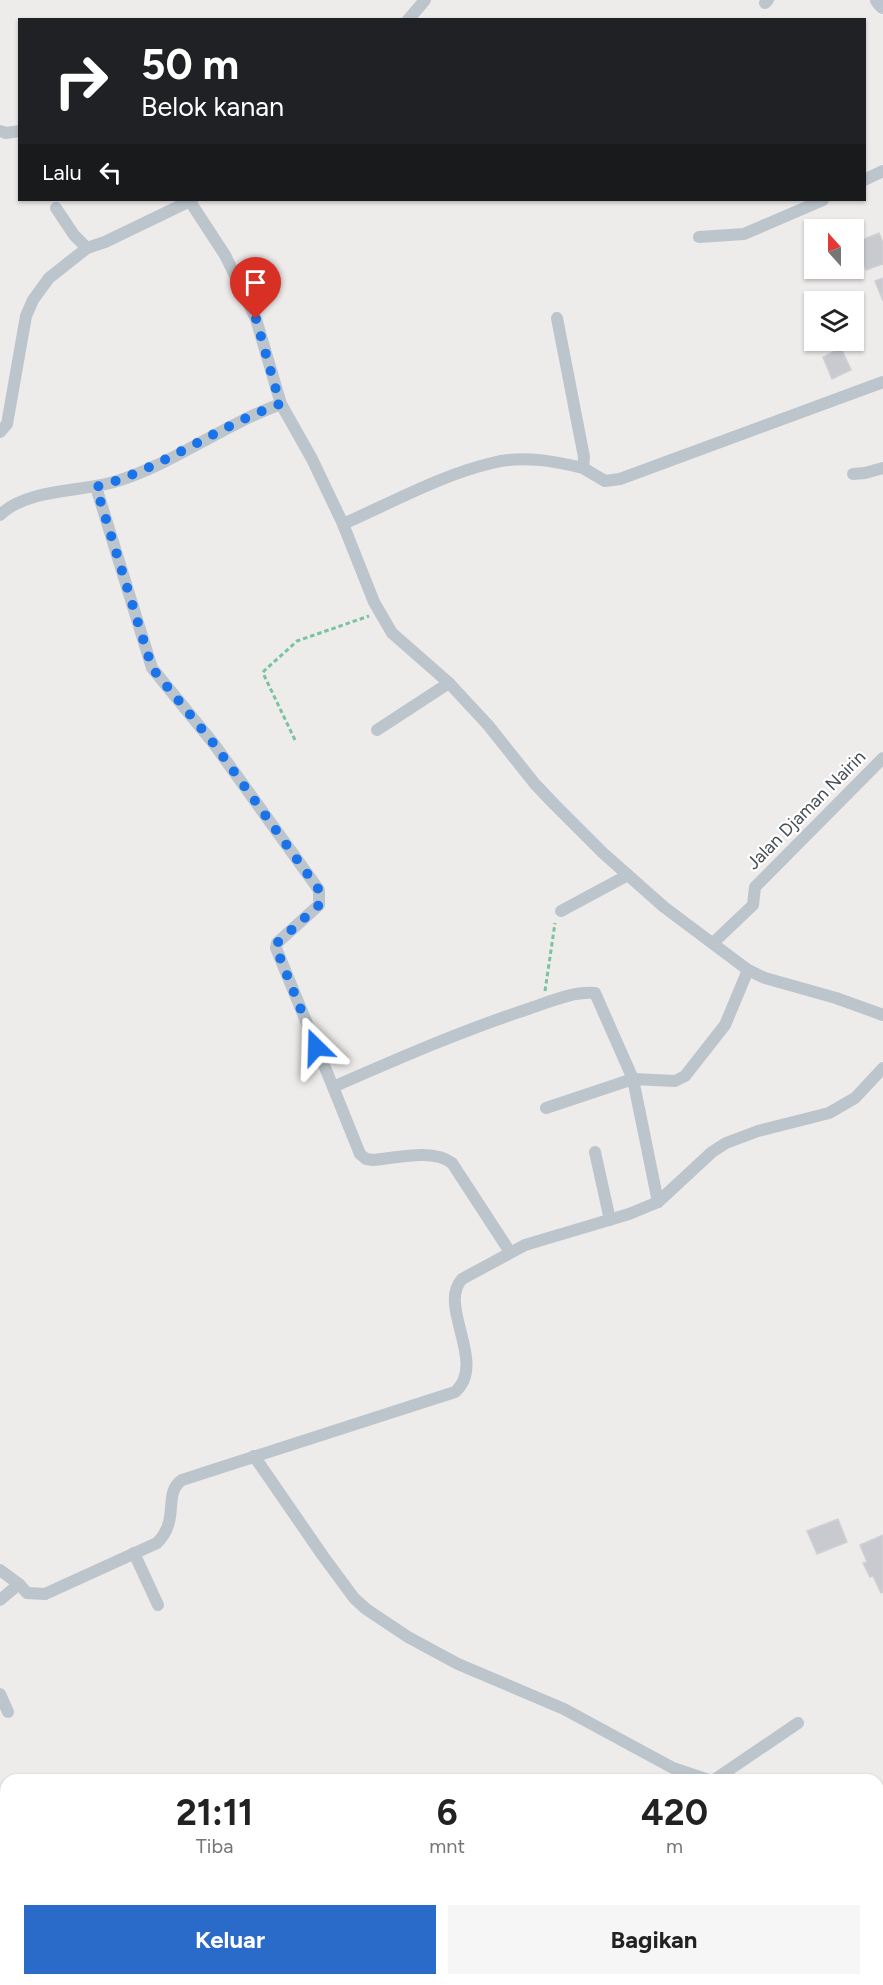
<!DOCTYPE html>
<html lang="id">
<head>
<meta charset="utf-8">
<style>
	:root { --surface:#fff; --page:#f6f6f6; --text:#222; --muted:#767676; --accent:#2a6ac9 }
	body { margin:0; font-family:Figtree,sans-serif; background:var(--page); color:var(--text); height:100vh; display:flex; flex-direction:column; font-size:22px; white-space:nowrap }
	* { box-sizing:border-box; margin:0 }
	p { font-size:20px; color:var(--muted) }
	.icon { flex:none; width:33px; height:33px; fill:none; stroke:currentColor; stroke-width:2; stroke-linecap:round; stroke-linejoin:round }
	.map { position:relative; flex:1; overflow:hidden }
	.sheet { position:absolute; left:0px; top:1774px; width:884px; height:212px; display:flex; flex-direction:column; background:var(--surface); border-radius:18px 18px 0 0; box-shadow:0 2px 4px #0004 }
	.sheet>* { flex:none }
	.top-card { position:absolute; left:18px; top:18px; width:848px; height:183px; border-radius:0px; box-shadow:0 2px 4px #0004; background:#202124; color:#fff; overflow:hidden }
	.needle { width:39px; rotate:339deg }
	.fabs { position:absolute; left:804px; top:219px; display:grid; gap:12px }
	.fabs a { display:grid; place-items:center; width:60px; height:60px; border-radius:0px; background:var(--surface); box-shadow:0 2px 4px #0004; font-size:30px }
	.pin { position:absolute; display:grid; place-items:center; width:51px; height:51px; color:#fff; margin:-62px -26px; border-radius:50% 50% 50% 0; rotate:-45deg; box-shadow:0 0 6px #0007 }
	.pin .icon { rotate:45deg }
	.me { position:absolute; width:66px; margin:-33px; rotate:338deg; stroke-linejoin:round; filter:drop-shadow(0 0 4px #0008) }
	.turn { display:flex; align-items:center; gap:21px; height:126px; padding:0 24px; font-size:27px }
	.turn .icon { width:78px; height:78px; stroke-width:2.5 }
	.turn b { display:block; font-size:42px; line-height:51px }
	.then { display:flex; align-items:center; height:57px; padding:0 24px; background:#0003; gap:12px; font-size:22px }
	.eta { display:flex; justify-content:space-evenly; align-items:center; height:102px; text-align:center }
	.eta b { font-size:36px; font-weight:700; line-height:42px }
	.action { display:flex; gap:12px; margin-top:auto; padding:12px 24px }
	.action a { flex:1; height:69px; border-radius:0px; background:var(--accent); color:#fff; font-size:24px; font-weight:700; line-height:69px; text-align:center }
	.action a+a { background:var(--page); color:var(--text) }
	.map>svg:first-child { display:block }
</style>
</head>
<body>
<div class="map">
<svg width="883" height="1985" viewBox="0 0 883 1985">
	<rect width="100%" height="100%" fill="#eeebeb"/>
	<g fill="#c9cad0" stroke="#d0d1d6" stroke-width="1.5">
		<path d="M879,233L883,243V264L866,270L855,243Z"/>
		<path d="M883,278V301L875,281Z"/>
		<path d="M841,348L851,370L832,379L823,357Z"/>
		<path d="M838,1519L847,1542L817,1554L807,1531Z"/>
		<path d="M883,1535V1592L881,1593L873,1576L870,1577L863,1563L867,1562L860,1545Z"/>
	</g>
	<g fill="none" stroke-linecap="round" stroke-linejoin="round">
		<g stroke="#78c3a0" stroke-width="3" stroke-dasharray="4.5 3" stroke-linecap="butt">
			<path d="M295,740L263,673L264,671L297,641L369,616"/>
			<path d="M545,991L555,923"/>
		</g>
		<g stroke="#bdc5cc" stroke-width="12">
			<path d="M765,3L768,0"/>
			<path d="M408,20L425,0"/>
			<path d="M0,131L6,133L20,131"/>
			<path d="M864,180L883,171"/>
			<path d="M189,200L225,255L256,319L281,404L312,459L343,524L374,602L392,633L449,683L488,725L535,784L554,804L603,853L664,907L748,970L765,978L836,998L883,1015"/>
			<path d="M56,208L74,235L87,248"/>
			<path d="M699,237L744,234L823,200"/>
			<path d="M557,318L584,457L583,468L605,481L620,479L883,382"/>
			<path d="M0,432L7,424L26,316L33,300L49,278L87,248L105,242L192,200"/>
			<path d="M853,474L865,473L883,468"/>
			<path d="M96,487L152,668L214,744L319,890V905L277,943L276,948L333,1087C397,1059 461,1031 528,1009C549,1002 573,991 595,993L633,1079L658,1202"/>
			<path d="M0,515C26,489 80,492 114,482C172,465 222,425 281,404"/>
			<path d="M343,524C391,503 441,475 492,463C522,455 554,461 583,468"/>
			<path d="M377,730L449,683"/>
			<path d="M561,911L628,875"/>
			<path d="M713,943L753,905L755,887L883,758"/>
			<path d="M333,1087L360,1154L366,1159L373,1160C396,1158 433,1148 452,1163L510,1252"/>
			<path d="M546,1108L633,1079L675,1081L685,1076L725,1025L748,970"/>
			<path d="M595,1152L610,1220"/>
			<path d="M254,1456L323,1556L354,1598L366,1609L408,1637L458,1664L564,1709L673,1768L709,1780"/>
			<path d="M134,1553L158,1605"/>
			<path d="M0,1570L19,1584L27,1593L45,1594L157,1543C181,1519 162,1494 182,1480L455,1392C488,1363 437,1306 462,1279L525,1245L629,1214L658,1202L712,1152L726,1143L758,1131L829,1113L855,1098L883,1068"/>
			<path d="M0,1600L19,1584"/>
			<path d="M0,1694L8,1712"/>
			<path d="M714,1780L798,1723"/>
			<path d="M878,1946L883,1940"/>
			<path d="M878,1955L883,1967"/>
			<path d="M829,1985L835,1980"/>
		</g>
		<path stroke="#bdc6d0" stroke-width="18" d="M879,0L883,5"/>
	</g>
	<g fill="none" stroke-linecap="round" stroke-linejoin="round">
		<path stroke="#1a73e8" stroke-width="10" stroke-dasharray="0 18" d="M256,319L280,404C216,427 162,469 96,487L152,668L214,744L319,890V905L277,943L276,948L316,1047"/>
	</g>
	<g text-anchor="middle" stroke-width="4.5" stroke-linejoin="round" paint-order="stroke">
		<g font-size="18" fill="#464e56" stroke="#fff">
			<text transform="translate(806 810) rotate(-45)" y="6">Jalan Djaman Nairin</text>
		</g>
	</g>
</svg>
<div class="fabs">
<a><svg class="needle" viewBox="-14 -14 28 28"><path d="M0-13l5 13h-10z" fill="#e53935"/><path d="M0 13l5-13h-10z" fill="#767676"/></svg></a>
<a><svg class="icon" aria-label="layers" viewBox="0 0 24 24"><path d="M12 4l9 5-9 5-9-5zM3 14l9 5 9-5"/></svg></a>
</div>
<div class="pin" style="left:256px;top:319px;background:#d93025"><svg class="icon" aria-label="arrive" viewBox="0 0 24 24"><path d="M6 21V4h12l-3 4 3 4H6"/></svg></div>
<svg class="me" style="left:316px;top:1047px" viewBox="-20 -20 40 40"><path d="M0-17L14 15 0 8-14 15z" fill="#1a73e8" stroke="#fff" stroke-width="4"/></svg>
<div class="top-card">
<div class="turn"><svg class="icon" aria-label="right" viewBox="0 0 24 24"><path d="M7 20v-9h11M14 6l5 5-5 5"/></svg><div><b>50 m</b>Belok kanan</div></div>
<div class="then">Lalu<svg class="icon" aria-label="left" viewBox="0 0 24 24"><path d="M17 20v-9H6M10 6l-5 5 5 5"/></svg></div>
</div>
<section class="sheet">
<div class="eta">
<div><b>21:11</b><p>Tiba</p></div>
<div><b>6</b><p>mnt</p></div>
<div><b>420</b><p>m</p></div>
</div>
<div class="action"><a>Keluar</a><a>Bagikan</a></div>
</section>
</div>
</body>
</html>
